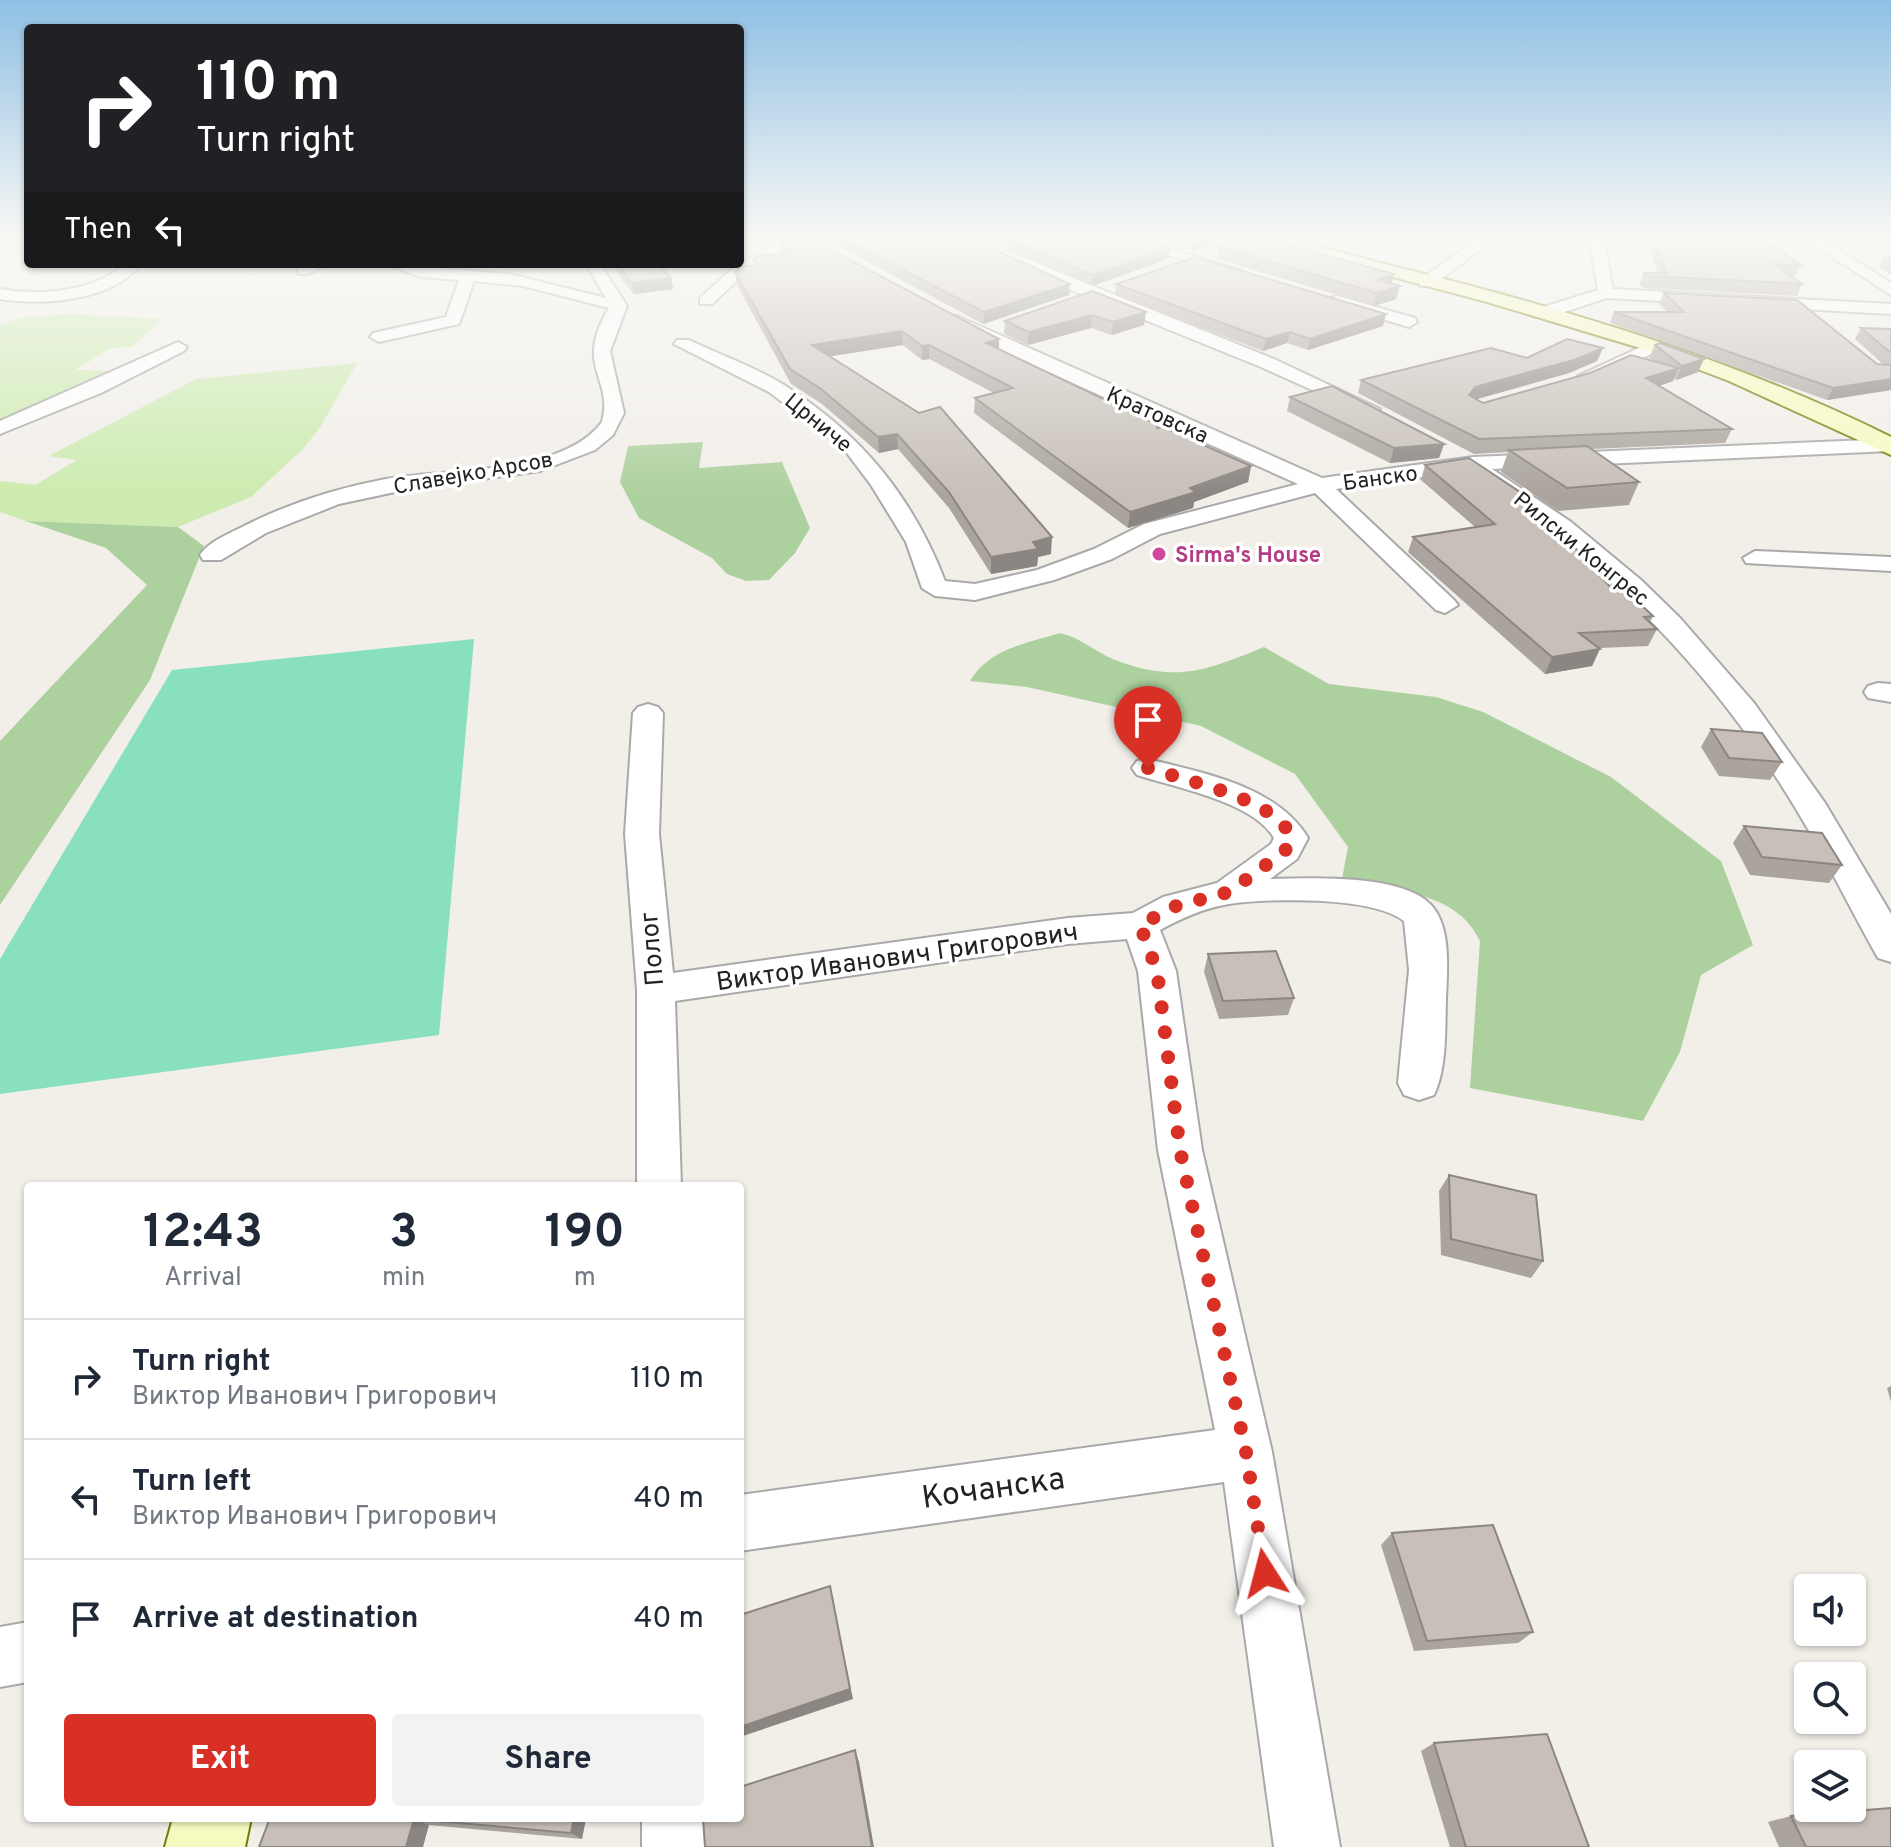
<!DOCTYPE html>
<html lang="en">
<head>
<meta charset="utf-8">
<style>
	:root { --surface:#fff; --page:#f2f2f3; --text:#1f2937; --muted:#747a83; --line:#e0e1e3; --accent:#d93025 }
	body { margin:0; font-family:Overpass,sans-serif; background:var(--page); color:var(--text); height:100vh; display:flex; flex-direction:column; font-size:30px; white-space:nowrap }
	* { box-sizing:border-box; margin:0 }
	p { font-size:26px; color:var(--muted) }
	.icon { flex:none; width:44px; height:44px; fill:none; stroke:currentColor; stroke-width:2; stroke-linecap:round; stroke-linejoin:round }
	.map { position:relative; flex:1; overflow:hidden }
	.panel { position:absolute; left:24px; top:1182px; width:720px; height:640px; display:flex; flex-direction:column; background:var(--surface); border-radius:8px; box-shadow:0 2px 6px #0004 }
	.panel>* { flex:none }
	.top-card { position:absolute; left:24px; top:24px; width:720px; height:244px; border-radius:8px; box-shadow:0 2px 6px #0004; background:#202124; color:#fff; overflow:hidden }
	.fabs { position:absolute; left:1794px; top:1574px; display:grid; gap:16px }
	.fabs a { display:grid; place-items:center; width:72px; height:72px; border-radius:8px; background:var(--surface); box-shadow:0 2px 6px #0004; font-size:40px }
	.pin { position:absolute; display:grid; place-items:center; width:68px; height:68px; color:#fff; margin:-82px -34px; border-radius:50% 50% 50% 0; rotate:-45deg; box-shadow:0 0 8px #0007 }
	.pin .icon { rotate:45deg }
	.me { position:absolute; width:88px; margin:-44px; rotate:351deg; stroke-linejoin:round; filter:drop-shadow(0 0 6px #0008) }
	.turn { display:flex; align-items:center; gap:28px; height:168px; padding:0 40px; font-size:36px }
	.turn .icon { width:104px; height:104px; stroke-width:2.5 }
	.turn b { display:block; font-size:56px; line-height:68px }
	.then { display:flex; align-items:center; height:76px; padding:0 40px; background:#0003; gap:16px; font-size:30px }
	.eta { display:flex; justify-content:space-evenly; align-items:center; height:136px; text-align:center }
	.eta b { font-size:48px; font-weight:700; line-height:56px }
	.action { display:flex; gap:16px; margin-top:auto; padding:16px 40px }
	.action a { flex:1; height:92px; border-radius:8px; background:var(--accent); color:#fff; font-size:32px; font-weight:700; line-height:92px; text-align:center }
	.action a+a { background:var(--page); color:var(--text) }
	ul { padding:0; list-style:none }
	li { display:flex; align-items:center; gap:24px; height:120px; padding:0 40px; border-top:2px solid var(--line) }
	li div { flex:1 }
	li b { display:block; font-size:30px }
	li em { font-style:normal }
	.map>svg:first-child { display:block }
</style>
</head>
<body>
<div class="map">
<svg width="1891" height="1847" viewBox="0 0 1891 1847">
	<rect width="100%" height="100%" fill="#f2efe9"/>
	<g fill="#cdebb0">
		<path d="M70,314L162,319L132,347L111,348L75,370L126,371L0,423V325L25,317Z"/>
		<path d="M357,363L321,426L303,449L251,497L178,527L26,521L0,512V481L35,485L77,460L49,456L196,379Z"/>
	</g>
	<g fill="#add19e">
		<path d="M703,442L699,468L782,462L810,528L795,553L769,580L746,581L727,574L712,558L639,518L620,482L628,446Z"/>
		<path d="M26,521L178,527L204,546L150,680L0,905V741L147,585L106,548Z"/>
		<path d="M1060,633C1082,638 1095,652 1115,660C1177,683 1205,671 1264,647L1329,684L1436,697L1483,712L1611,777L1721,861L1753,945L1701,975L1680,1052L1643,1121L1470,1088L1480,941C1455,888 1391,893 1342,879L1348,847L1295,774L1201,726L1027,687L970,681C988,649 1027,643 1060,633Z"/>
	</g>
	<path fill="#88e0be" d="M474,639L439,1035L0,1094V959L172,670Z"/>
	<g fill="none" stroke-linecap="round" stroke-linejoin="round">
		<defs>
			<g id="street">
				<path d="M787,236H806L743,275L712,304H700V298L732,269Z"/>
				<path d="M949,236H969L1274,359L1380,409L1370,415L1363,413L1261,367L1002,262Z"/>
				<path d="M1107,236H1131L1242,271L1229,274Z"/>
				<path d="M1481,236H1498L1432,286H1420V280Z"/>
				<path d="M1589,236H1603L1613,289L1891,304V314L1607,298L1549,317H1537V309L1598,290Z"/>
				<path d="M1800,236H1817L1891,283V295Z"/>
				<path d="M125,264H141C112,301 43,306 0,299V289C40,296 94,292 125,264Z"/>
				<path d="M307,264H328L308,274H298V268Z"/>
				<path d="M385,264L509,274L606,298L586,264H600L627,306L610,351L624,413L613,435L595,450L540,471L409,489L339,504L266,533L221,560H203L200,555C209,541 231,533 246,525C290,503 338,488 386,479C447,468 562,476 602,422C614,377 573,368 609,308L523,286L474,281L459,324L379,342L370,337L373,333L446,317L459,280L421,277Z"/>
				<path d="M1337,296L1415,318L1417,322L1409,327L1331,304V298Z"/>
				<path d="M957,316L1322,478L1473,457L1891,439V451L1492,469L1571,522L1641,580L1680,618L1754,703L1825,803L1891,914V962L1878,958C1849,907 1824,854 1793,804C1711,669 1610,569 1480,479L1477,474L1482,469L1336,489L1454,600L1458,605L1445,613L1436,610L1315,493L1160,534L1112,559L1054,580L975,600L935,596L922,588L906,542L871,485L844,449L769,392L674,344L677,340H689C720,355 755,367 784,385C861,434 912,496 945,581L975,584L1037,570L1094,549L1144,524L1298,484L997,349L951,325L949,321Z"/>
				<path d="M1654,341L1663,346L1660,350L1594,380L1587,382L1578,376Z"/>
				<path d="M178,342L187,347L184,351L101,393L0,434V421Z"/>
				<path d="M1755,551L1891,557V571L1746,563L1743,558Z"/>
				<path d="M1878,683L1891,684V702L1868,698L1864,692L1868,686Z"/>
				<path d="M648,704L658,707L663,713L659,834L673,973L1068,918L1133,913L1163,897L1217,883L1271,844L1274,838C1254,802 1174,787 1137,775L1132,768L1137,761L1148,759C1203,773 1277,786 1308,838L1297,859L1270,879C1311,878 1401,874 1430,904C1452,926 1447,971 1446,999C1445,1029 1447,1068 1434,1095L1419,1100L1404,1095L1398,1083L1409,970L1404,921C1373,896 1268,898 1229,904C1204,908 1182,918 1160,930L1176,971L1202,1150L1272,1452L1340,1847H1274L1224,1482L740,1551V1495L1215,1430L1158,1150L1138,971L1127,939L1068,944L675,1001L681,1186H637V990L625,834L633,713L638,707Z"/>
				<path d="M28,1622V1682L0,1687V1627Z"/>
				<path d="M642,1818H706L708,1847H642Z"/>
			</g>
			<g id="secondary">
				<path d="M1239,236C1295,236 1350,256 1405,269C1573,311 1736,360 1891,437V455L1729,381L1650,351L1487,302Z"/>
				<path d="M173,1818H251L245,1847H165Z"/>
			</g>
		</defs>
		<use href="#street" stroke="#a9a9a9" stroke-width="4"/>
		<use href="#secondary" stroke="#707d05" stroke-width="4"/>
		<use href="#street" fill="#fff" fill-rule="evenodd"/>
		<use href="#secondary" fill="#f7fabf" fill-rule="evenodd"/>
	</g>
	<g fill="#aba49e">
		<path d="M835,236H965L1069,295L983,324L836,245Z"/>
		<path d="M977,236H1133L1169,249L1168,259L1092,286Z"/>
		<path d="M1171,236H1224V240L1192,251L1170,244Z"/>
		<path d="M1554,236H1588L1586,239Z"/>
		<path d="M1645,236H1759L1801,265L1795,277L1792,276L1802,284L1797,296L1643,288L1639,284L1644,273H1658Z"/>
		<path d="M781,243L1157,428L1251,466L1248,482L1194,502L1193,508L1128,528L974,413L975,398L994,393L929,359L922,360L903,345L830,356L1051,554L1038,557L1037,566L991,574L949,508L898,449L879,453L822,404L791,384L737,285L735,272L754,266L753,259L782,254Z"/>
		<path d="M1219,247L1391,284L1396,299L1374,306L1218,259Z"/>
		<path d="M1886,254H1891V275L1879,267Z"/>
		<path d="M613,264H657L671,278L673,289L634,294L622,280Z"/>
		<path d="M1116,284L1386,314L1383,326L1308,350L1287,343L1263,351L1115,295Z"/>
		<path d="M1092,291L1144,325L1112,335L1091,328L1028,345L1004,334L1005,321Z"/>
		<path d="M1664,293L1877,364L1884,365L1855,339L1861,328L1891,329V390L1827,400L1610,323L1614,312H1668L1659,304Z"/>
		<path d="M1655,345L1698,372L1676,380L1674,378L1673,381L1659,386L1732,429L1725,443L1591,449L1639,482L1629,505L1558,511L1501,472L1508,452L1474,454L1358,393L1361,380L1603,348L1597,361L1569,373L1477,399L1483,403L1653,361L1649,358Z"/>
		<path d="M1290,397L1444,444L1439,458L1390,463L1287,411Z"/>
		<path d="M1425,465L1529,498L1527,506L1613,590L1653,616L1650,622L1657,629L1648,646L1600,648L1592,666L1545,674L1408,552L1413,537L1475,527L1421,480Z"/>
		<path d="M1711,729L1782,762L1770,780L1719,776L1701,747Z"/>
		<path d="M1744,826L1842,865L1829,883L1750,875L1733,843Z"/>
		<path d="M1208,954L1294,998L1288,1015L1219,1019L1204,972Z"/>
		<path d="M1449,1175L1543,1261L1531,1278L1441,1255L1439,1191Z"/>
		<path d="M1891,1386V1402L1887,1388Z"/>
		<path d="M1392,1533L1533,1632L1518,1643L1414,1651L1381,1545Z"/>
		<path d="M1434,1743L1589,1847H1450L1421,1751Z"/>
		<path d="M1791,1816L1891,1847H1779L1768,1822Z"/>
		<path d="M270,1818H586L582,1839L429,1825Z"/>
	</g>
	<g fill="#8b8681">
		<path d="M1202,236H1224V240L1192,251L1194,239Z"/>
		<path d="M1169,249L1168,259L1092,286L1093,275Z"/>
		<path d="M1394,274L1391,286L1377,280Z"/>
		<path d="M671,278L673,289L634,294L632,283Z"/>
		<path d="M1070,284L1069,295L983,324L984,312Z"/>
		<path d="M1400,286L1396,299L1374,306L1377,293Z"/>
		<path d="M1146,312L1144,325L1112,335L1113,322Z"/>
		<path d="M1386,314L1383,326L1308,350L1310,339Z"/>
		<path d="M1092,315L1091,328L1028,345L1029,332Z"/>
		<path d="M902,331L903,345L813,359L812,345Z"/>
		<path d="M1290,332L1287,343L1263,351L1266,339Z"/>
		<path d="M999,339V353L986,343Z"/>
		<path d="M929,345V359L922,360V346Z"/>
		<path d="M1603,348L1597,361L1569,373L1470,401L1469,395L1475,387Z"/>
		<path d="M1704,359L1698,372L1676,380L1682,366Z"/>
		<path d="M1679,368L1673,381L1641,392L1646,378Z"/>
		<path d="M1891,379V390L1827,400L1833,388Z"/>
		<path d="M897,434L898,449L879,453L878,437Z"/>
		<path d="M1444,444L1439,458L1390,463L1394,448Z"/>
		<path d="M1251,466L1248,482L1194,502L1193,508L1128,528L1130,512Z"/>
		<path d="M1052,537L1051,554L1038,557L1037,566L991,574V557L1033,542Z"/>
		<path d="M1600,649L1592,666L1545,674L1552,657Z"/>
		<path d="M832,1598L853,1699L740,1737V1727Z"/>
		<path d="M855,1750L859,1762L874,1847H872Z"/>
		<path d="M574,1818H586L582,1839L571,1833Z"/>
		<path d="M414,1819L429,1825L423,1847H406Z"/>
	</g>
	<g fill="#c7bfb8" stroke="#8b8681" stroke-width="2">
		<path d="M838,236H965L1070,284L984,312Z"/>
		<path d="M1000,236H1133L1169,249L1093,275Z"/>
		<path d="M1183,236H1202L1194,239Z"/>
		<path d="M1251,236H1256L1394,274L1377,280L1400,286L1377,293L1219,247Z"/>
		<path d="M1653,236H1759L1801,265L1775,264L1802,284L1647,276L1644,273H1667Z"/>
		<path d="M807,237L999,339L986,343L1156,424L1157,428L1163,427L1251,466L1190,488L1196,492L1130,512L975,398L1013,388L929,345L922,346L902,331L812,345L919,413L940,407L1052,537L1033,542L1038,549L991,557L949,492L897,434L878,437L821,389L790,369L735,272L741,267L756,265L753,259L760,255L795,253L781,243Z"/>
		<path d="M1195,257L1386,314L1310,339L1290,332L1266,339L1116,284Z"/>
		<path d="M617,264H657L671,278L632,283Z"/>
		<path d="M1092,291L1146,312L1113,322L1092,315L1029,332L1005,321Z"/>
		<path d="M1664,293L1797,300L1877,364L1891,365V379L1833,388L1614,312H1684Z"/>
		<path d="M1861,328L1891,329V353Z"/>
		<path d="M1567,339L1603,348L1574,360L1475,387L1469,395L1483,403L1590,373L1631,355L1679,368L1646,378L1732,429L1479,439L1361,380L1491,348L1527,358Z"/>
		<path d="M1660,343L1704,359L1682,366L1655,345Z"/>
		<path d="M1332,386L1444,444L1394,448L1290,397Z"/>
		<path d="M1587,446L1639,482L1567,488L1509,450Z"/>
		<path d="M1469,458L1529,498L1519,499L1567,539L1613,590L1624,589L1653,616L1644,617L1657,629L1579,633L1600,649L1552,657L1413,537L1495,524L1425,465Z"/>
		<path d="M1711,729L1762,733L1782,762L1729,758Z"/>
		<path d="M1744,826L1822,833L1842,865L1762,857Z"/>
		<path d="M1276,951L1294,998L1223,1001L1208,954Z"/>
		<path d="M1449,1175L1536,1195L1543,1261L1451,1239Z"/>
		<path d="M1493,1525L1533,1632L1427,1641L1392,1533Z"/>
		<path d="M830,1586L850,1689L740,1727V1615Z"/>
		<path d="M1547,1734L1589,1847H1466L1434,1743Z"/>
		<path d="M855,1750L872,1847H705L703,1818H740V1787Z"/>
		<path d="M1891,1808V1847H1806L1791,1816Z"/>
		<path d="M270,1818H574L571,1833L414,1819L406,1847H259Z"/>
	</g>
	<linearGradient id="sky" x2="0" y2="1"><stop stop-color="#8fc0e4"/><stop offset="0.48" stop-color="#f9f8f5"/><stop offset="1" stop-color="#f9f8f5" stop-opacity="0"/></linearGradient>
	<rect width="1891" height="495" fill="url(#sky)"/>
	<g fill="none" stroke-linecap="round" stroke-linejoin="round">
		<path stroke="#d93025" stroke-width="14" stroke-dasharray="0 25.2" d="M1148,768C1183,780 1280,800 1291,838L1285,851L1229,892L1176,906L1140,925L1157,971L1180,1150L1246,1452L1265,1573"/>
	</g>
	<circle fill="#d1479c" stroke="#fff" stroke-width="3" cx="1159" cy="554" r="8"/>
	<g text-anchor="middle" stroke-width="7" stroke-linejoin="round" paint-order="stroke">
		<g font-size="22" fill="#222" stroke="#fff">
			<text transform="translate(1158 414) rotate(24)" y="8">Кратовска</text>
			<text transform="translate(819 422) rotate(39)" y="8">Црниче</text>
			<text transform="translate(473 472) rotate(-10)" y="8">Славејко Арсов</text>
			<text transform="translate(1380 477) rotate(-8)" y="8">Банско</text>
			<text transform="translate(1582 548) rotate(39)" y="8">Рилски Конгрес</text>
		</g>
		<g font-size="22" font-weight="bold" fill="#b23c85" stroke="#fff" text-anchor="start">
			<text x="1175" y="562">Sirma's House</text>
		</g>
		<g font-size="26" fill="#222" stroke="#fff">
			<text transform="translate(651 949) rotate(-95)" y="9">Полог</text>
			<text transform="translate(897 956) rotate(-8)" y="9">Виктор Иванович Григорович</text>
		</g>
		<g font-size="32" fill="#222" stroke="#fff">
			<text transform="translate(993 1487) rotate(-8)" y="11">Кочанска</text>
		</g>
	</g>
</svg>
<div class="fabs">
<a><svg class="icon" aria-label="sound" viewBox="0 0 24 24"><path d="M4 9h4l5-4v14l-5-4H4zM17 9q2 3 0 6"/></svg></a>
<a><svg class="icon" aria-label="search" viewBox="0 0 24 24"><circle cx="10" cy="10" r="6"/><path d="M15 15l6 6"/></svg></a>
<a><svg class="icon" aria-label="layers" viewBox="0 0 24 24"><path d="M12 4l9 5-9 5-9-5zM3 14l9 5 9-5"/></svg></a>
</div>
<div class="pin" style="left:1148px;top:768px;background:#d93025"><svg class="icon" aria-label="arrive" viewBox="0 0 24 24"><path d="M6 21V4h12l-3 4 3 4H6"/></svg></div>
<svg class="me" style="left:1265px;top:1573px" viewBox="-20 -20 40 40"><path d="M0-17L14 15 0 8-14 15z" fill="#d93025" stroke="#fff" stroke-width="4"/></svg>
<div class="top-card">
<div class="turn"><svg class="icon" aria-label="right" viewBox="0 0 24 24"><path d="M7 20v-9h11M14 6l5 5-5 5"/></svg><div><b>110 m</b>Turn right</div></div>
<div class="then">Then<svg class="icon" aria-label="left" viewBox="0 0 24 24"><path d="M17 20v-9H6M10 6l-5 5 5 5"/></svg></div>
</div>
<section class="panel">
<div class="eta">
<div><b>12:43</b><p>Arrival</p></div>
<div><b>3</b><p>min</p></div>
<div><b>190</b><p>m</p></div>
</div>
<ul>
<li><svg class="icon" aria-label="right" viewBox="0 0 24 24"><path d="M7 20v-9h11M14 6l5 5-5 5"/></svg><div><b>Turn right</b><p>Виктор Иванович Григорович</p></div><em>110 m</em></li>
<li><svg class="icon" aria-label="left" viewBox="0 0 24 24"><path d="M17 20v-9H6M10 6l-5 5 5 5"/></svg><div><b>Turn left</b><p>Виктор Иванович Григорович</p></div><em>40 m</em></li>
<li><svg class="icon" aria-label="arrive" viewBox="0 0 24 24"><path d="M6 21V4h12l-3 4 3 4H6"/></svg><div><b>Arrive at destination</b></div><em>40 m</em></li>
</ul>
<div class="action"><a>Exit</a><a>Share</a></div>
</section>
</div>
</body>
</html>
